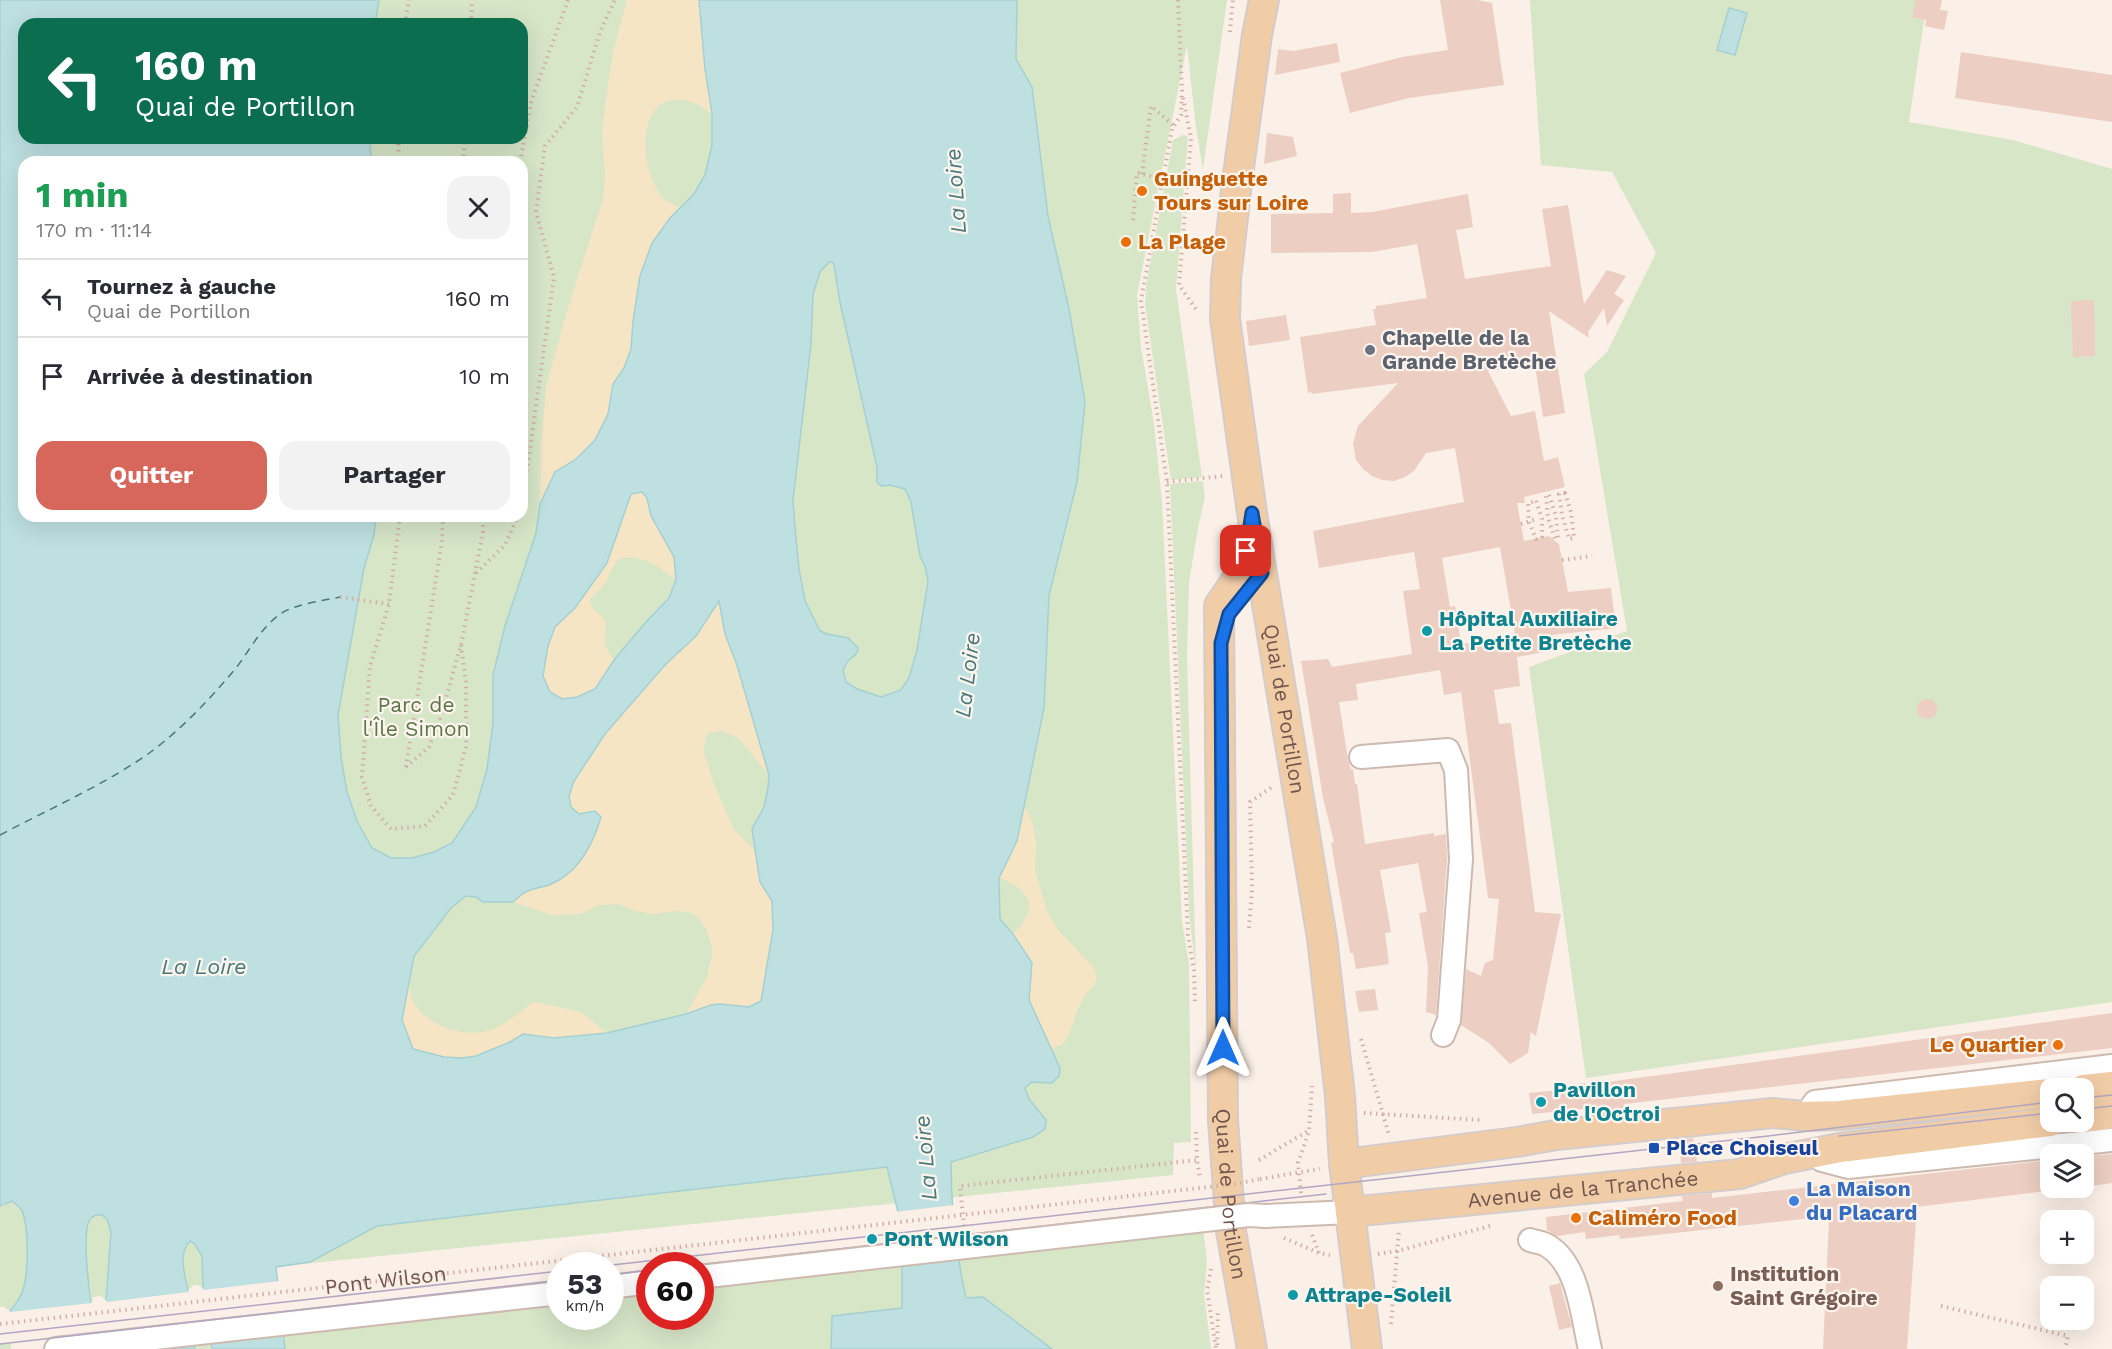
<!DOCTYPE html>
<html lang="fr">
<head>
<meta charset="utf-8">
<style>
	:root { --surface:#fff; --page:#f2f2f3; --text:#2b2b33; --muted:#7c7c81; --line:#e1e1e2; --accent:#d6675a }
	body { margin:0; font-family:"Work Sans",sans-serif; background:var(--page); color:var(--text); height:100vh; display:flex; flex-direction:column; font-size:22px; white-space:nowrap }
	* { box-sizing:border-box; margin:0 }
	p { font-size:20px; color:var(--muted) }
	.icon { flex:none; width:33px; height:33px; fill:none; stroke:currentColor; stroke-width:2; stroke-linecap:round; stroke-linejoin:round }
	.map { position:relative; flex:1; overflow:hidden }
	.sheet { position:absolute; left:18px; top:156px; width:510px; height:366px; display:flex; flex-direction:column; background:var(--surface); border-radius:18px; box-shadow:0 6px 24px #0002 }
	.sheet>* { flex:none }
	.guide { position:absolute; left:18px; top:18px; width:510px; height:126px; border-radius:18px; box-shadow:0 6px 24px #0002; background:#0b6e4f; color:#fff; overflow:hidden }
	.buttons { position:absolute; left:2040px; top:1078px; display:grid; gap:12px }
	.buttons a { display:grid; place-items:center; width:54px; height:54px; border-radius:12px; background:var(--surface); box-shadow:0 6px 24px #0002; font-size:30px }
	.speed { position:absolute; left:546px; top:1252px; display:flex; gap:12px; font-size:30px; font-weight:700; text-align:center }
	.speed>* { display:grid; place-content:center; width:78px; height:78px; border-radius:50%; background:var(--surface); box-shadow:0 6px 24px #0002; line-height:1 }
	.speed small { font-size:15px; font-weight:400 }
	.speed .limit { border:9px solid #d22; background:#fff; color:#111 }
	.pin { position:absolute; display:grid; place-items:center; width:51px; height:51px; color:#fff; margin:-26px; border-radius:12px; box-shadow:0 3px 9px #0006 }
	.me { position:absolute; width:66px; margin:-33px; rotate:0deg; stroke-linejoin:round; filter:drop-shadow(0 0 4px #0008) }
	.turn { display:flex; align-items:center; gap:21px; height:126px; padding:0 18px; font-size:27px }
	.turn .icon { width:78px; height:78px; stroke-width:2.5 }
	.turn b { display:block; font-size:42px; line-height:51px }
	.round { display:grid; place-items:center; flex:none; width:63px; height:63px; border-radius:18px; background:var(--page) }
	.headline { display:flex; align-items:center; justify-content:space-between; height:102px; padding:0 18px }
	h1 { font-size:36px; font-weight:700; line-height:45px; color:#1e9e55 }
	.button { display:flex; gap:12px; margin-top:auto; padding:12px 18px }
	.button a { flex:1; height:69px; border-radius:18px; background:var(--accent); color:#fff; font-size:24px; font-weight:700; line-height:69px; text-align:center }
	.button a+a { background:var(--page); color:var(--text) }
	ul { padding:0; list-style:none }
	li { display:flex; align-items:center; gap:18px; height:78px; padding:0 18px; border-top:2px solid var(--line) }
	li div { flex:1 }
	li b { display:block; font-size:22px }
	li em { font-style:normal }
	.map>svg:first-child { display:block }
</style>
</head>
<body>
<div class="map">
<svg width="2112" height="1349" viewBox="0 0 2112 1349">
	<rect width="100%" height="100%" fill="#faf0e7"/>
	<g fill="#d7e6c7" fill-rule="evenodd">
		<path d="M0,0H1227L1203,169L1196,128L1187,45L1137,295L1141,347L1154,424L1162,502L1182,922L1189,963L1191,1142L1174,1143L1173,1175L204,1274L203,1290C201,1285 197,1284 192,1286L188,1292L107,1284L106,1302L103,1297L99,1296L94,1297L92,1303L89,1286L22,1295L13,1305L10,1312L4,1307H0ZM24,24H522V138H24ZM24,162H522V516H24Z"/>
		<path d="M1530,0H1927L1909,122L2013,140L2112,169V1002L1586,1078L1529,667L1627,631L1584,374L1607,352L1656,253L1612,172L1541,165Z"/>
		<path d="M1183,135L1188,136L1176,289L1202,477L1171,480L1145,305L1146,286L1173,140Z"/>
		<path d="M1203,481L1205,497L1198,528L1189,582L1187,658L1196,971L1189,912L1170,484Z"/>
		<path d="M1203,1228L1207,1262L1204,1294L1211,1349H0V1344L559,1285L560,1317H610L611,1279L649,1275L650,1317H700L701,1270Z"/>
	</g>
	<g fill="#f6e5c5">
		<path d="M627,0H699L705,69L712,114C706,110 699,104 692,102C635,84 636,169 664,199C668,203 675,205 680,208L670,218L640,276L633,321L631,349L624,368L613,384L608,414L595,440L575,460L555,472L540,504L541,446L546,387L566,314L603,199L605,175L602,128L613,52Z"/>
		<path d="M642,491L647,498L651,516L674,557L676,580C655,565 648,555 620,558L612,568L606,582L590,600L593,609L603,617L606,624L604,645L614,660L595,689L577,697L562,699L550,692L543,676L548,646L555,627L575,608L607,563L631,494Z"/>
		<path d="M719,600L725,634L737,665L769,775L738,738L722,731L707,733L703,750L714,784L733,828L756,852L760,882L772,901L773,930L766,963L761,1001C743,1010 737,1004 719,1004C708,1004 696,1010 686,1014L707,977L713,950L706,928L693,913L676,911L654,914L634,911L619,904L599,905L581,914L552,915L513,902L597,828L600,821L587,813L579,814L571,807L569,796L574,781L605,734L665,665L696,636Z"/>
		<path d="M1024,806L1032,821L1036,842L1035,871L1047,911L1058,930L1094,968L1097,978L1094,985L1086,994L1078,1008L1070,1032L1064,1043L1052,1049L1029,1000L1032,963L1013,934C1017,930 1022,925 1025,919C1038,897 1017,884 999,878L1017,841Z"/>
		<path d="M409,977C410,984 410,994 413,1001C427,1027 463,1038 491,1030C507,1025 521,1010 534,1002L581,1012L607,1033L554,1038L523,1034L510,1042L476,1056L462,1058L444,1057L412,1049L402,1020Z"/>
	</g>
	<g fill="#bee0e1" stroke="#a5d0d2" stroke-width="1.5" fill-rule="evenodd">
		<path d="M0,0H379L375,24H24V138H370L371,162H24V516H376L374,535L364,568L338,715L341,757L347,792L357,821L372,848L391,858H412L434,852L452,843L476,807L487,769L493,723V675L505,626L536,533L540,504L555,472L575,460L595,440L608,414L613,384L624,368L631,349L633,321L640,276L652,243L670,218L694,194L705,175L712,145V114L705,69L699,0H1017L1016,59L1032,87L1048,216L1069,309L1085,402L1077,482L1049,595L1044,708L1017,841L999,878L1000,919L1013,934L1032,963L1029,1000L1060,1068L1059,1076L1052,1083L1032,1082L1025,1088L1029,1099L1046,1120L1045,1129L1033,1137L951,1162C951,1209 956,1253 966,1298L983,1297L1052,1349H831L832,1316L902,1308V1262L898,1212L887,1167L377,1226L310,1262L276,1267L285,1349H212L203,1290L202,1256L194,1243L190,1241C176,1255 187,1280 189,1297C191,1314 193,1332 195,1349H113L106,1302L111,1232L107,1219L102,1215H96C92,1217 91,1217 89,1221C80,1240 94,1325 97,1349L10,1312C13,1305 20,1300 22,1292C29,1275 29,1228 22,1211C20,1207 16,1204 12,1201L0,1206ZM829,262H832L834,265L840,302L877,467V482L881,486L890,485L905,489L911,502L920,556L925,566L928,581L917,650L909,678L901,690L881,697L857,689L846,682L843,671L847,662L857,653L858,648L848,638L827,634L820,631L805,601L799,569L795,528L793,500L811,344L813,294L820,272ZM642,492L647,498L651,516L674,557L676,580L669,598L646,622L614,660L595,689L577,697L562,699L550,692L543,676L548,646L555,627L575,608L607,563L631,494ZM719,601L725,634L737,665L769,775L768,788L764,807L752,829L760,882L772,901L773,930L761,1001L749,1007L720,1004L711,1005L686,1014L607,1033L554,1038L523,1034L510,1042L476,1056L462,1058L444,1057L413,1049L402,1020L414,956L451,908L466,896L476,897L483,902H513C517,899 520,895 524,893C531,888 543,888 551,884C578,873 593,844 601,817L595,811L579,814L571,807L569,796L574,781L605,734L665,665L696,636Z"/>
		<path d="M1729,8L1747,13L1735,55L1717,50Z"/>
	</g>
	<g fill="#faf0e7">
		<path d="M954,1205L960,1256L899,1263L895,1212Z"/>
		<path d="M280,1281L286,1331L211,1340L209,1348L201,1286L204,1290Z"/>
		<path d="M190,1287L198,1349L194,1342L110,1349L103,1297L107,1302L188,1292Z"/>
		<path d="M94,1297L100,1349H11L8,1309L10,1312L92,1303Z"/>
	</g>
	<g fill="none" stroke-linecap="round" stroke-linejoin="round">
		<path stroke="#47787b" stroke-width="1.5" stroke-dasharray="8 6" stroke-linecap="butt" d="M0,835C49,809 102,786 148,754C181,730 210,699 236,668C250,650 260,629 279,615C293,604 322,601 340,597"/>
	</g>
	<g fill="#eccec2" fill-rule="evenodd">
		<path d="M1440,0H1477L1492,3L1504,85L1409,98L1350,113L1340,73L1402,57L1448,50Z"/>
		<path d="M1916,0H1942L1940,10L1948,11L1944,30L1925,26L1926,20L1912,17Z"/>
		<path d="M1337,43L1340,62L1275,75L1278,49L1293,51Z"/>
		<path d="M1961,52L2112,75V122L1955,98Z"/>
		<path d="M1267,133L1293,137L1297,156L1264,164Z"/>
		<path d="M1351,193V213L1372,212L1468,194L1473,227L1456,230L1465,279L1551,266L1542,209L1568,205L1584,304L1607,270L1626,276L1614,294L1624,300L1607,326L1604,308L1588,332L1589,338L1549,311L1565,413L1543,417L1535,366L1488,371L1511,416L1535,411L1544,461L1558,457L1565,487L1524,497L1525,503H1517L1524,541L1549,536L1559,544L1568,592L1611,588L1616,628L1551,635L1555,650L1517,657L1520,686L1494,690L1499,724L1511,723L1535,912L1561,914L1536,1036L1531,1032L1528,1053L1510,1064L1489,1043L1461,1025L1466,969L1481,976L1485,963L1493,960L1499,899L1488,898L1461,692L1444,695L1440,670L1356,684L1358,700L1339,702L1348,759L1351,770L1353,769L1355,784H1357L1365,844L1434,833V836L1446,834L1447,859L1436,1015L1426,1012L1428,967L1419,913L1427,912L1418,863L1380,870L1391,932L1385,933L1389,964L1356,969L1353,953H1350L1331,843L1334,842L1323,798L1301,661L1328,659L1332,667L1412,654L1403,591L1420,589L1414,552L1319,568L1313,531L1464,502L1455,448L1426,453L1414,471L1405,477L1394,481L1382,480L1372,476L1363,469L1356,460L1353,443L1358,426L1398,383L1312,394V392L1308,393L1300,337L1376,325L1373,309H1376V306L1427,298L1417,244L1372,252L1271,253V214L1333,213V194ZM1500,547L1515,635L1461,644L1455,606L1450,607L1442,558Z"/>
		<path d="M2094,300L2095,356L2073,357L2071,301Z"/>
		<path d="M1286,315L1290,340L1249,346L1246,321Z"/>
		<circle cx="1927" cy="709" r="10"/>
		<path d="M1375,989L1378,1010L1359,1012L1355,991Z"/>
		<path d="M2112,1013V1048L1624,1104L1626,1111L1592,1115L1591,1108L1532,1114L1529,1093L1560,1090V1086L1585,1083V1085L1682,1072Z"/>
		<path d="M1693,1138L1697,1162L1681,1163L1679,1139Z"/>
		<path d="M2112,1154V1183L2084,1187V1156Z"/>
		<path d="M2050,1160V1188H2071L1917,1207L1907,1349H1823L1829,1220L1811,1218L1620,1239L1619,1235L1586,1239L1585,1232L1557,1236L1547,1230L1546,1217L1683,1201L1682,1196L1712,1193V1198Z"/>
		<path d="M1560,1283L1572,1327L1559,1330L1549,1286Z"/>
	</g>
	<g fill="none" stroke-linecap="round" stroke-linejoin="round">
		<defs>
			<g id="minor">
				<path d="M1361,757L1448,750L1456,770L1461,859L1449,1020L1443,1035"/>
				<path d="M1805,1116L1815,1102L2112,1066"/>
				<path d="M1813,1153L1822,1160L1848,1167L2112,1140"/>
				<path d="M1265,1216L1350,1212"/>
				<path d="M1530,1240C1535,1242 1543,1242 1548,1246C1579,1265 1582,1316 1590,1349"/>
				<path d="M610,1287L650,1282"/>
				<path d="M56,1349L560,1293"/>
			</g>
			<g id="major">
				<path id="s1" d="M1264,0L1257,35L1237,182L1226,279L1225,319L1252,513L1322,938L1340,1096L1344,1164L1367,1349"/>
				<path id="s2" d="M1248,536L1243,570L1219,606L1223,1120L1231,1231L1252,1349"/>
				<path d="M2084,1089L2112,1086"/>
				<path d="M2084,1118L2112,1114"/>
				<path d="M1344,1164L1517,1142L1556,1135L1773,1113L1805,1116L1839,1115L2050,1093"/>
				<path id="s3" d="M1350,1212L1740,1174L1784,1159L1840,1148L2050,1122"/>
			</g>
		</defs>
		<use href="#minor" stroke="#cdbab1" stroke-width="26"/>
		<use href="#major" stroke="#d4ccca" stroke-width="32"/>
		<g stroke="#d1b1a5" stroke-width="4" stroke-dasharray="1.5 4.5" stroke-linecap="butt">
			<path d="M1178,0L1182,91L1181,115L1172,129L1141,301L1167,482L1188,935L1194,971L1195,1002"/>
			<path d="M405,24L409,0"/>
			<path d="M471,24L472,0"/>
			<path d="M1230,32L1233,0"/>
			<path d="M1183,98L1191,138L1179,285L1198,312"/>
			<path d="M398,138L399,162"/>
			<path d="M463,162L465,138"/>
			<path d="M520,162L532,99L568,0"/>
			<path d="M1142,174L1151,106L1174,126"/>
			<path d="M1133,220L1137,173L1163,179"/>
			<path d="M1167,482L1223,476"/>
			<path d="M1565,493L1571,512L1574,538L1569,539L1562,515L1559,494Z"/>
			<path d="M1549,495L1556,516L1558,538L1555,539L1548,518L1546,496Z"/>
			<path d="M1536,501L1542,519V537L1536,539L1529,522L1528,503Z"/>
			<path d="M522,507L554,277L536,212L545,146L577,107L600,32L615,0"/>
			<path d="M400,516L389,604L370,666L362,777L371,806L391,829L425,826L453,795L466,747V682L461,645"/>
			<path d="M1521,524L1536,519"/>
			<path d="M1562,560L1592,556"/>
			<path d="M476,573L505,545L518,516"/>
			<path d="M340,597L389,604"/>
			<path d="M406,767L429,747L439,722L461,645L483,532V516"/>
			<path d="M406,767L442,541L443,516"/>
			<path d="M1249,928L1252,890L1250,802L1272,787"/>
			<path d="M1361,1039L1389,1135"/>
			<path d="M1364,1113L1480,1120"/>
			<path d="M1196,1132L1197,1160L1200,1179"/>
			<path d="M1259,1160L1308,1131"/>
			<path d="M1260,1179L1320,1169"/>
			<path d="M1301,1193L1298,1163L1309,1131L1312,1086"/>
			<path d="M964,1226L960,1186L1197,1160"/>
			<path d="M1312,1235L1319,1253"/>
			<path d="M1284,1238L1319,1253L1330,1255"/>
			<path d="M1378,1254L1397,1251L1490,1226"/>
			<path d="M1211,1269L1207,1290L1216,1349"/>
			<path d="M1941,1306L2068,1336L2065,1349"/>
			<path d="M1391,1324L1399,1230"/>
			<path d="M1217,1345L1218,1311"/>
		</g>
		<use href="#minor" stroke="#fff" stroke-width="22"/>
		<use href="#major" stroke="#f1cda7" stroke-width="28"/>
		<g stroke="#b2a7c2" stroke-width="1.5">
			<path d="M2084,1098L2112,1095"/>
			<path d="M2084,1109L2112,1106"/>
			<path d="M1839,1136L2050,1113"/>
			<path d="M603,1266L1768,1136L2050,1102"/>
			<path d="M687,1266L1326,1194"/>
			<path d="M610,1275L650,1270"/>
			<path d="M0,1334L560,1271"/>
			<path d="M0,1344L560,1280"/>
		</g>
		<defs>
			<path id="minor-bridge" d="M700,1277L1249,1215L1265,1216"/>
		</defs>
		<use href="#minor-bridge" stroke="#cdbab1" stroke-width="26" stroke-linecap="butt"/>
		<path stroke="#d1b1a5" stroke-width="4" stroke-dasharray="1.5 4.5" stroke-linecap="butt" id="s4" d="M0,1324L1235,1184L1260,1179"/>
		<use href="#minor-bridge" stroke="#fff" stroke-width="22"/>
	</g>
	<g fill="none" stroke-linecap="round" stroke-linejoin="round">
		<defs>
			<path id="route" d="M1223,1048L1221,643L1229,614L1262,573L1252,513L1246,551"/>
		</defs>
		<use href="#route" stroke="#114b97" stroke-width="15"/>
		<use href="#route" stroke="#1a73e8" stroke-width="10"/>
	</g>
	<g fill="#e8710a" stroke="#fdf5ed" stroke-width="2">
		<circle cx="1142" cy="191" r="6"/>
		<circle cx="1126" cy="242" r="6"/>
		<circle cx="2058" cy="1045" r="6"/>
		<circle cx="1576" cy="1218" r="6"/>
	</g>
	<circle fill="#6b7280" stroke="#fdf5ed" stroke-width="2" cx="1370" cy="350" r="6"/>
	<g fill="#0f9aa8" stroke="#fdf5ed" stroke-width="2">
		<circle cx="1427" cy="631" r="6"/>
		<circle cx="1541" cy="1102" r="6"/>
		<circle cx="872" cy="1239" r="6"/>
		<circle cx="1293" cy="1295" r="6"/>
	</g>
	<rect fill="#1a4fb4" stroke="#fdf5ed" stroke-width="2" x="1648" y="1142" width="12" height="12" rx="3"/>
	<circle fill="#3f7fe0" stroke="#fdf5ed" stroke-width="2" cx="1794" cy="1201" r="6"/>
	<circle fill="#8d6e63" stroke="#fdf5ed" stroke-width="2" cx="1718" cy="1286" r="6"/>
	<g text-anchor="middle" stroke-width="4.5" stroke-linejoin="round" paint-order="stroke">
		<g font-size="21" font-weight="bold" fill="#c56008" stroke="#fdf5ed" text-anchor="start">
			<text x="1154" y="186">Guinguette<tspan x="1154" dy="24">Tours sur Loire</tspan></text>
			<text x="1138" y="249">La Plage</text>
			<text x="2046" y="1052" text-anchor="end">Le Quartier</text>
			<text x="1588" y="1225">Caliméro Food</text>
		</g>
		<g font-size="21" font-weight="bold" fill="#5b616d" stroke="#fdf5ed" text-anchor="start">
			<text x="1382" y="345">Chapelle de la<tspan x="1382" dy="24">Grande Bretèche</tspan></text>
		</g>
		<g font-size="21" font-weight="bold" fill="#0d838f" stroke="#fdf5ed" text-anchor="start">
			<text x="1439" y="626">Hôpital Auxiliaire<tspan x="1439" dy="24">La Petite Bretèche</tspan></text>
			<text x="1553" y="1097">Pavillon<tspan x="1553" dy="24">de l'Octroi</tspan></text>
			<text x="884" y="1246">Pont Wilson</text>
			<text x="1305" y="1302">Attrape-Soleil</text>
		</g>
		<g font-size="21" fill="#5b7548" stroke="#fdf5ed">
			<text x="416" y="712">Parc de<tspan x="416" dy="24">l'Île Simon</tspan></text>
		</g>
		<g font-size="21" fill="#71564e" stroke="#fdf5ed">
			<text dy="7" stroke="none"><textPath href="#s1" startOffset="716">Quai de Portillon</textPath></text>
			<text dy="7" stroke="none"><textPath href="#s3" startOffset="234">Avenue de la Tranchée</textPath></text>
			<text dy="7" stroke="none"><textPath href="#s2" startOffset="666">Quai de Portillon</textPath></text>
			<text dy="7" stroke="none"><textPath href="#s4" startOffset="388">Pont Wilson</textPath></text>
		</g>
		<g font-size="21" font-weight="bold" fill="#164399" stroke="#fdf5ed" text-anchor="start">
			<text x="1666" y="1155">Place Choiseul</text>
		</g>
		<g font-size="21" font-weight="bold" fill="#366cbe" stroke="#fdf5ed" text-anchor="start">
			<text x="1806" y="1196">La Maison<tspan x="1806" dy="24">du Placard</tspan></text>
		</g>
		<g font-size="21" font-weight="bold" fill="#785e54" stroke="#fdf5ed" text-anchor="start">
			<text x="1730" y="1281">Institution<tspan x="1730" dy="24">Saint Grégoire</tspan></text>
		</g>
		<g font-size="22" font-style="italic" fill="#47787b" stroke="#fdf5ed">
			<text transform="translate(955 191) rotate(-94)" y="8">La Loire</text>
			<text transform="translate(967 675) rotate(-83)" y="8">La Loire</text>
			<text x="204" y="974">La Loire</text>
			<text transform="translate(925 1158) rotate(-95)" y="8">La Loire</text>
		</g>
	</g>
</svg>
<div class="buttons">
<a><svg class="icon" aria-label="search" viewBox="0 0 24 24"><circle cx="10" cy="10" r="6"/><path d="M15 15l6 6"/></svg></a>
<a><svg class="icon" aria-label="layers" viewBox="0 0 24 24"><path d="M12 4l9 5-9 5-9-5zM3 14l9 5 9-5"/></svg></a>
<a>+</a>
<a>−</a>
</div>
<div class="speed"><div>53<small>km/h</small></div><div class="limit">60</div></div>
<div class="pin" style="left:1246px;top:551px;background:#d93025"><svg class="icon" aria-label="arrive" viewBox="0 0 24 24"><path d="M6 21V4h12l-3 4 3 4H6"/></svg></div>
<svg class="me" style="left:1223px;top:1048px" viewBox="-20 -20 40 40"><path d="M0-17L14 15 0 8-14 15z" fill="#1a73e8" stroke="#fff" stroke-width="4"/></svg>
<div class="guide">
<div class="turn"><svg class="icon" aria-label="left" viewBox="0 0 24 24"><path d="M17 20v-9H6M10 6l-5 5 5 5"/></svg><div><b>160 m</b>Quai de Portillon</div></div>
</div>
<section class="sheet">
<div class="headline"><div><h1>1 min</h1><p>170 m · 11:14</p></div><a class="round"><svg class="icon" aria-label="close" viewBox="0 0 24 24"><path d="M6 6l12 12M18 6L6 18"/></svg></a></div>
<ul>
<li><svg class="icon" aria-label="left" viewBox="0 0 24 24"><path d="M17 20v-9H6M10 6l-5 5 5 5"/></svg><div><b>Tournez à gauche</b><p>Quai de Portillon</p></div><em>160 m</em></li>
<li><svg class="icon" aria-label="arrive" viewBox="0 0 24 24"><path d="M6 21V4h12l-3 4 3 4H6"/></svg><div><b>Arrivée à destination</b></div><em>10 m</em></li>
</ul>
<div class="button"><a>Quitter</a><a>Partager</a></div>
</section>
</div>
</body>
</html>
